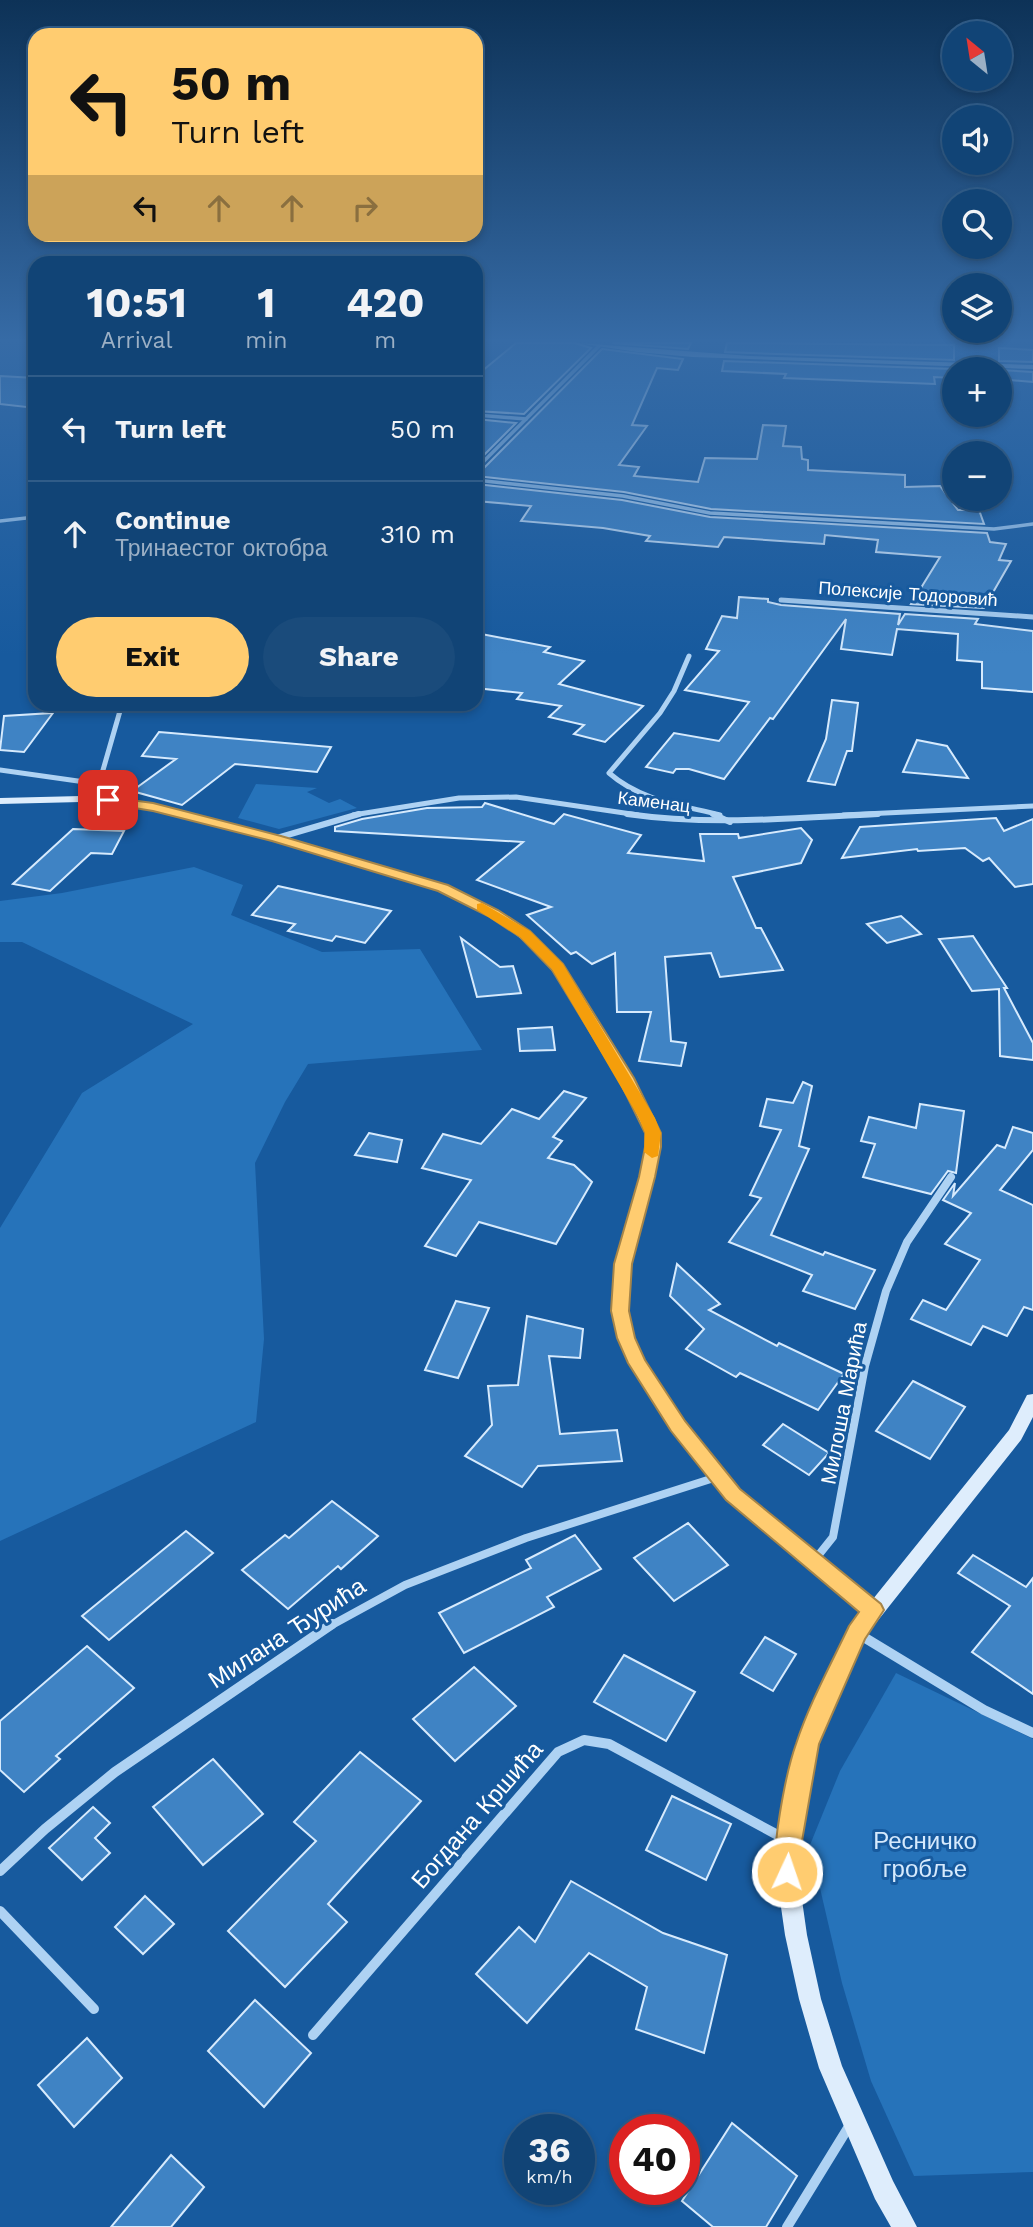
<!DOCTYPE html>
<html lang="en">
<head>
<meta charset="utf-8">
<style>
	:root { --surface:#114476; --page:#1a4b7b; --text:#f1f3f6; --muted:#9cb0c5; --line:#305c88; --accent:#ffcc70 }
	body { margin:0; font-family:"Work Sans",sans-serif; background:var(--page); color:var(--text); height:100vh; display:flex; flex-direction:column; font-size:26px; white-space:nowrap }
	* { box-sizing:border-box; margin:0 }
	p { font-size:23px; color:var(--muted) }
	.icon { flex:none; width:38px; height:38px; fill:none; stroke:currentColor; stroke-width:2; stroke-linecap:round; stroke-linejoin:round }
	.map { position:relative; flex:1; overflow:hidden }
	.side { position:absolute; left:28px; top:256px; width:455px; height:455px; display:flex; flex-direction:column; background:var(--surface); border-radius:21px; box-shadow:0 4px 10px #0003,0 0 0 2px var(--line) }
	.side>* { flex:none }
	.guide { position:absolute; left:28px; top:28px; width:455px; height:214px; border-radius:21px; box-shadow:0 4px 10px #0003,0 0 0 2px var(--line); background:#ffcc70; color:#111; overflow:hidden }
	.needle { width:46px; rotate:330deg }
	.buttons { position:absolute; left:942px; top:21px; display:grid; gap:14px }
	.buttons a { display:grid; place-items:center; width:70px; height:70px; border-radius:50%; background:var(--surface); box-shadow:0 4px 10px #0003,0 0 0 2px var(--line); font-size:35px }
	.speed { position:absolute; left:504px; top:2114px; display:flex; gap:14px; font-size:35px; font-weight:700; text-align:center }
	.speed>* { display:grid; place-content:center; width:91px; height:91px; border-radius:50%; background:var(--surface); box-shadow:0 4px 10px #0003,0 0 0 2px var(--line); line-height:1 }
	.speed small { font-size:18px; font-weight:400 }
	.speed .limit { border:10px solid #d22; background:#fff; color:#111 }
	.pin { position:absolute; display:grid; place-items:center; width:60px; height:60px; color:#fff; margin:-30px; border-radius:14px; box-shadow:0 4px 10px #0006 }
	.me { position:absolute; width:77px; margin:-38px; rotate:3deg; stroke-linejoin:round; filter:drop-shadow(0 0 5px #0008) }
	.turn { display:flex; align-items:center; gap:24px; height:147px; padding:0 28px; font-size:32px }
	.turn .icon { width:91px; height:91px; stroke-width:2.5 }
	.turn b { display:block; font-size:49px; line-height:60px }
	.lanes { display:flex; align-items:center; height:66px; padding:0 28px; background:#0003; justify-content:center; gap:35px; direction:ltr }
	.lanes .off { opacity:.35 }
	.eta { display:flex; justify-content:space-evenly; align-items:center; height:119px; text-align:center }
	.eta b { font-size:42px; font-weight:700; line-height:49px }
	.action { display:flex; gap:14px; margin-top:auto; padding:14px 28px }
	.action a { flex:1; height:80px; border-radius:42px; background:var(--accent); color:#111; font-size:28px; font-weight:700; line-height:80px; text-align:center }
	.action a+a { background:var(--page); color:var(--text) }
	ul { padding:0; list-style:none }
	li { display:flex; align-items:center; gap:21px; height:105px; padding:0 28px; border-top:2px solid var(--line) }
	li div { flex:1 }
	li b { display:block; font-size:26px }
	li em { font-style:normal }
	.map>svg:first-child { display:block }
</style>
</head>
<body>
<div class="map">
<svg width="1033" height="2227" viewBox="0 0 1033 2227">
	<rect width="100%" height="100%" fill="#175a9e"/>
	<g fill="#2673ba">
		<path d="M256,784L317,788L307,792L329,803L340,799L357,808L279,829L238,818Z"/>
		<path d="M194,867L243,885L231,915L322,952L420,949L482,1050L308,1064L285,1102L255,1163L264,1339L256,1422L0,1541V1228L82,1093L193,1024L22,942H0V901L62,893Z"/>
		<path d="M896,1673L1033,1739V2172L914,2176L871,2081L842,1983L810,1845L840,1771Z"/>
	</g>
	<g fill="#3f83c4" stroke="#d6eafd" stroke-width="2">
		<path d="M516,343H575L591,348L524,414L476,411V376Z"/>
		<path d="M612,343H691L688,349Z"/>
		<path d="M727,343L954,345V360L750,353L725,352Z"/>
		<path d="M999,348L1033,350V362L999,361Z"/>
		<path d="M602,349L683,359L678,370L657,368L632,425L647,426L619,465L639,467L634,476L698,482L705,458L757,459L763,425L786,426L783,446L801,447L802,459L808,460V470L905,475V487L940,486L958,510H979L984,524L711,509L624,492L476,476Z"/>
		<path d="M724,361L954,369V378L934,377L935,384L784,378L786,374L722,371Z"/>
		<path d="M999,370L1033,372V382L999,379Z"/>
		<path d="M0,376L35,378V408L0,404Z"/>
		<path d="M476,419L516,423L476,463Z"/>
		<path d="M476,484L622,500L710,517L987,533L990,542L1006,544L999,560L1011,561L984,608L911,604L940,557L876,552L878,540L825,535L824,544L724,537L718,547L646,541L650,536L603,528L521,521L531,506L476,501Z"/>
		<path d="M739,597L768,599V602L781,605L900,614L898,625L905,614L978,619L975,624L1033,631V692L982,688V662L957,660L958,634L897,629L892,655L841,649L846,619L773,719L770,718L724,779L689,769H676L673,773L646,767L674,733L719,741L749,702L685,690L719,651L706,649L722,616L737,618Z"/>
		<path d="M476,633L550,647L544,652L584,661L559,684L643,706L605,742L574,734L584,725L549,717L561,706L517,699L522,693L476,688Z"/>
		<path d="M832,700L858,703L852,751H847L835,785L808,781L826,739Z"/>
		<path d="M53,713L24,752L0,750L4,716Z"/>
		<path d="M159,732L171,733L331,747L317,772L235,764L182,805L132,791L176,759L142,756Z"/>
		<path d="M917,740L947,746L968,778L903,772Z"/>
		<path d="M485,803L554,824L564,814L641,835L628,853L704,861L700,834H738L739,838L801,828L812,840L801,863L733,877L756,928H761L783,970L720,977L711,953L665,957L671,1041L686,1043L681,1066L639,1061L651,1012H617L615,953L592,964L576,952L571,954L527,915L551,907L477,880L523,842L335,831V827L362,819L427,808L482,807Z"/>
		<path d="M996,818L1004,831L1033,819V884L1015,887L989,858L983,861L965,848L918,851L917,849L842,858L860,827Z"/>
		<path d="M73,829L124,831L112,854L91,853L50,891L13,884Z"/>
		<path d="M278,886L391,911L365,943L336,936L332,941L288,931L295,924L252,915Z"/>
		<path d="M901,916L921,934L887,943L867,924Z"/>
		<path d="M973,936L1007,988H1004L1033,1043V1060L1000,1056L999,989L972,991L939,939Z"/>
		<path d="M461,938L500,967L513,966L521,993L477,997Z"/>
		<path d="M552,1027L555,1050L520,1051L518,1029Z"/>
		<path d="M803,1082L812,1086L799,1146L809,1149L771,1235L823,1255L825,1252L875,1270L855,1309L803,1291L812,1275L729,1242L761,1198L750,1195L781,1130L760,1126L767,1099L793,1103Z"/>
		<path d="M564,1091L586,1098L553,1137L562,1141L548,1158L574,1165L592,1182L556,1244L479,1222L456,1256L425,1246L471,1180L422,1168L443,1134L481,1144L512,1109L539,1119Z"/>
		<path d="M920,1104L964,1111L956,1173L948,1171L931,1194L863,1177L875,1144L861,1141L869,1117L916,1128Z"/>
		<path d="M1013,1127L1033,1133V1150L1000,1190L1033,1205V1310L1024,1307L1007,1336L983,1326L971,1345L911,1319L923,1300L946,1310L980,1260L945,1244L971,1213L943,1200L955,1183L953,1196L997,1145L1005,1148Z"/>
		<path d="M369,1133L402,1140L397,1162L355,1155Z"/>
		<path d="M677,1264L720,1304L709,1310L777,1346L779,1343L844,1374L818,1410L740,1373L736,1377L686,1349L704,1329L670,1296Z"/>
		<path d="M456,1301L489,1308L458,1378L425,1370Z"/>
		<path d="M527,1316L583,1329L580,1358L549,1356L560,1434L617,1430L622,1461L538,1466L522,1487L465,1456L492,1425L488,1386L518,1385Z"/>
		<path d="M913,1381L965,1407L930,1459L876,1431Z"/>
		<path d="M783,1424L829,1453L809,1475L763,1445Z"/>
		<path d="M332,1501L378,1536L341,1569L338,1566L288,1609L242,1570L285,1535L289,1538Z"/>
		<path d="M688,1523L728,1565L674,1601L634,1558Z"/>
		<path d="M186,1531L213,1553L109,1640L82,1616Z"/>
		<path d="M575,1535L601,1569L547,1597L554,1607L464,1653L439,1613L531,1568L526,1560Z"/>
		<path d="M973,1555L1026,1587L1033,1578V1694L972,1652L1010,1606L958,1573Z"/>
		<path d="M765,1637L796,1654L773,1691L741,1673Z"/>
		<path d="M87,1646L134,1688L56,1756L60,1759L24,1792L0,1770V1721Z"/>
		<path d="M624,1655L695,1692L666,1741L594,1702Z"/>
		<path d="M474,1667L516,1706L455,1761L413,1719Z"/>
		<path d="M360,1752L421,1801L328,1904L347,1922L285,1987L228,1931L316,1841L294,1822Z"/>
		<path d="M213,1759L263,1814L203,1865L153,1807Z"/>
		<path d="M672,1796L731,1824L706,1880L646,1850Z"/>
		<path d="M93,1807L110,1823L95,1838L110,1853L82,1880L49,1848Z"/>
		<path d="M571,1881L663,1933L727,1955L704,2053L636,2029L647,1987L589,1953L527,2023L476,1974L519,1927L535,1942Z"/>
		<path d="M145,1896L174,1924L143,1954L115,1927Z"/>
		<path d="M255,2000L311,2053L264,2107L208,2051Z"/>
		<path d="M87,2038L122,2078L74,2127L38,2085Z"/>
		<path d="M732,2123L797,2176L766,2227H713L682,2201Z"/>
		<path d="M171,2155L204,2187L171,2227H111Z"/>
	</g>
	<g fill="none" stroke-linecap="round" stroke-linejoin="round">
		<g stroke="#aed2f3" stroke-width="3.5">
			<path d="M476,415L526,419"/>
			<path d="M476,469L599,346"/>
			<path d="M476,480L623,496L710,513L994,529L1033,524"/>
			<path d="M0,521L35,517"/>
		</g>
		<g stroke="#aed2f3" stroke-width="5">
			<path d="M781,600L1033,617"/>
			<path d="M689,656L674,691L660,713L609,773C641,801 681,805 720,815"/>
			<path d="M0,770L99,784L111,794L108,800"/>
			<path d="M99,784L122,704"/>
			<path d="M353,815L459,798L516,797L638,815"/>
			<path d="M843,815L1033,806"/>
		</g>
		<g stroke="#aed2f3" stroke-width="6">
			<path d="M627,814C711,826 793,818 878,814"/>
			<path d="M713,814L730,822"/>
			<path d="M277,838L359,814"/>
		</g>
		<g stroke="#aed2f3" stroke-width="8">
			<path d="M813,1562L833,1537L865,1366L886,1291L907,1242L951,1177"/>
			<path d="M330,1626L405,1585L526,1538L717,1477"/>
		</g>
		<g stroke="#aed2f3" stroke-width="10">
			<path d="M857,1633L984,1710L1033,1733"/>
			<path d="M0,1871L45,1829L115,1772L332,1624"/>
			<path d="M0,1911L94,2009"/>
			<path d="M313,2035L558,1752L584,1740L609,1744L785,1839"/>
			<path d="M787,2227L851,2123"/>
		</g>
		<g fill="#deedfc" fill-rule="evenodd">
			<path d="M578,343L750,356L1033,365V369L693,357L637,352Z"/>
			<path d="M81,796L131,800L277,835L447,885L511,918L546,947L577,986L633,1078L660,1133V1147L654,1177L631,1264L628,1311L634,1338L644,1361L684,1421L739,1490L873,1599L1009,1430L1027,1395L1033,1394V1417L1021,1440L864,1638L817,1744L799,1841L798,1872L807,1935L821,1999L842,2066L893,2181L917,2227H891L875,2199L819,2068L799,1999L785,1935L776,1872L777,1841L797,1744L850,1627L862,1612L727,1500L672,1431L629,1363L618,1338L612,1311L615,1264L640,1177L646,1147V1133L619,1078L565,987L538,953L503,924L439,891L274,841L131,806L81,802L0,804V798Z"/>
		</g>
	</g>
	<linearGradient id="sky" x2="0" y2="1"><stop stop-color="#0d3257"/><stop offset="0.52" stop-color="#366ba6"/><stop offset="1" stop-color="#366ba6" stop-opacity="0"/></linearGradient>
	<rect width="1033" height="655" fill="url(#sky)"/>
	<path fill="#ffcc70" stroke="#a68549" stroke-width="2" d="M108,797L153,803L281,836L448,885L498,910L530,931L563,964L634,1078L661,1133V1147L655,1177L632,1264L629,1311L635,1338L645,1360L685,1421L740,1489L881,1604L884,1610L865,1639L819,1744L795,1881L787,1884L778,1881C768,1858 787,1769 796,1744C809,1704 831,1664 849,1626L859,1612L726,1500L671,1431L628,1363L617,1338L611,1311L614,1264L639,1177L645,1147V1133L618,1078L552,970L520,937L488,916L438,891L272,841L153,811L104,803L102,800Z"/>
	<path fill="#f59e0b" d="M482,903L530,931L563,964L655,1118L661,1133L658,1156L652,1158L644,1152L645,1133L639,1118L552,969L520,937L477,910V904Z"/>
	<g text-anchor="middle" stroke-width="6" stroke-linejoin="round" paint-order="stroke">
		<g font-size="18" fill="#fff" stroke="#175a9e">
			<text transform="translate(908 594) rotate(4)" y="6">Полексије Тодоровић</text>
			<text transform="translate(654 802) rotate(7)" y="6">Каменац</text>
		</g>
		<g font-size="21" fill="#fff" stroke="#175a9e">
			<text transform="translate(844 1403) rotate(-79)" y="7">Милоша Марића</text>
		</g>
		<g font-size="24" fill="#fff" stroke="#175a9e">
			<text transform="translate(287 1633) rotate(-33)" y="8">Милана Ђурића</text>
			<text transform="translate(477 1815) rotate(-49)" y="8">Богдана Кршића</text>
		</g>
		<g font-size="24" fill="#d6eafd" stroke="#175a9e">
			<text x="925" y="1849">Ресничко<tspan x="925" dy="28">гробље</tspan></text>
		</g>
	</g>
</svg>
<div class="buttons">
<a><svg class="needle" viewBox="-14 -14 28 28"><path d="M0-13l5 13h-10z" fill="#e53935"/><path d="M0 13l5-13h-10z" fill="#9cb0c5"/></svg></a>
<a><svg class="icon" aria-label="sound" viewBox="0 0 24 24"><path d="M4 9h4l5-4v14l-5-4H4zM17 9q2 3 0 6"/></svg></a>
<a><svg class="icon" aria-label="search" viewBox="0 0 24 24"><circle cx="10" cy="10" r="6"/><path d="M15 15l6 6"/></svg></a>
<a><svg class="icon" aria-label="layers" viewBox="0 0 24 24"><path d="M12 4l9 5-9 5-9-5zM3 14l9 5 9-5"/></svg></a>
<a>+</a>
<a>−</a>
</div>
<div class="speed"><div>36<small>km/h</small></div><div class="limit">40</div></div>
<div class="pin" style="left:108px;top:800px;background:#d93025"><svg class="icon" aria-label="arrive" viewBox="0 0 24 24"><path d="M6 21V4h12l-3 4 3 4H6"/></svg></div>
<svg class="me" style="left:787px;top:1872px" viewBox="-20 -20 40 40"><circle r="17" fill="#ffcc70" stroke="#fff" stroke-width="3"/><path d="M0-11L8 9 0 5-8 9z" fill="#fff"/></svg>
<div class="guide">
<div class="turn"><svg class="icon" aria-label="left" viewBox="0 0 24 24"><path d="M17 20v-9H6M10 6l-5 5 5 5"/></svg><div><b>50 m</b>Turn left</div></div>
<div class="lanes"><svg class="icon" aria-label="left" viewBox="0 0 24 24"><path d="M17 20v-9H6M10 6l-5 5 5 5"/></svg><svg class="icon off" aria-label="ahead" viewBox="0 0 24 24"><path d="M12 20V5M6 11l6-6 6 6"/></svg><svg class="icon off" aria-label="ahead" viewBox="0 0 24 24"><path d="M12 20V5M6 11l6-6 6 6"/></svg><svg class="icon off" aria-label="right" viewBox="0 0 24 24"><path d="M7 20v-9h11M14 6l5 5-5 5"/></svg></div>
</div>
<section class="side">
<div class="eta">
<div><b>10:51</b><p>Arrival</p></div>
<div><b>1</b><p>min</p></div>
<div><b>420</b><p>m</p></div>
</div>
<ul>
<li><svg class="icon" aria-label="left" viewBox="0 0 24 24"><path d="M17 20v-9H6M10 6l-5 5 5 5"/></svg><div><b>Turn left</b></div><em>50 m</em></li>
<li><svg class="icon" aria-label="ahead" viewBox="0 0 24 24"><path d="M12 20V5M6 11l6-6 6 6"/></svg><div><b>Continue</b><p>Тринаестог октобра</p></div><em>310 m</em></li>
</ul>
<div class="action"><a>Exit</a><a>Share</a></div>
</section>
</div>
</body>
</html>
